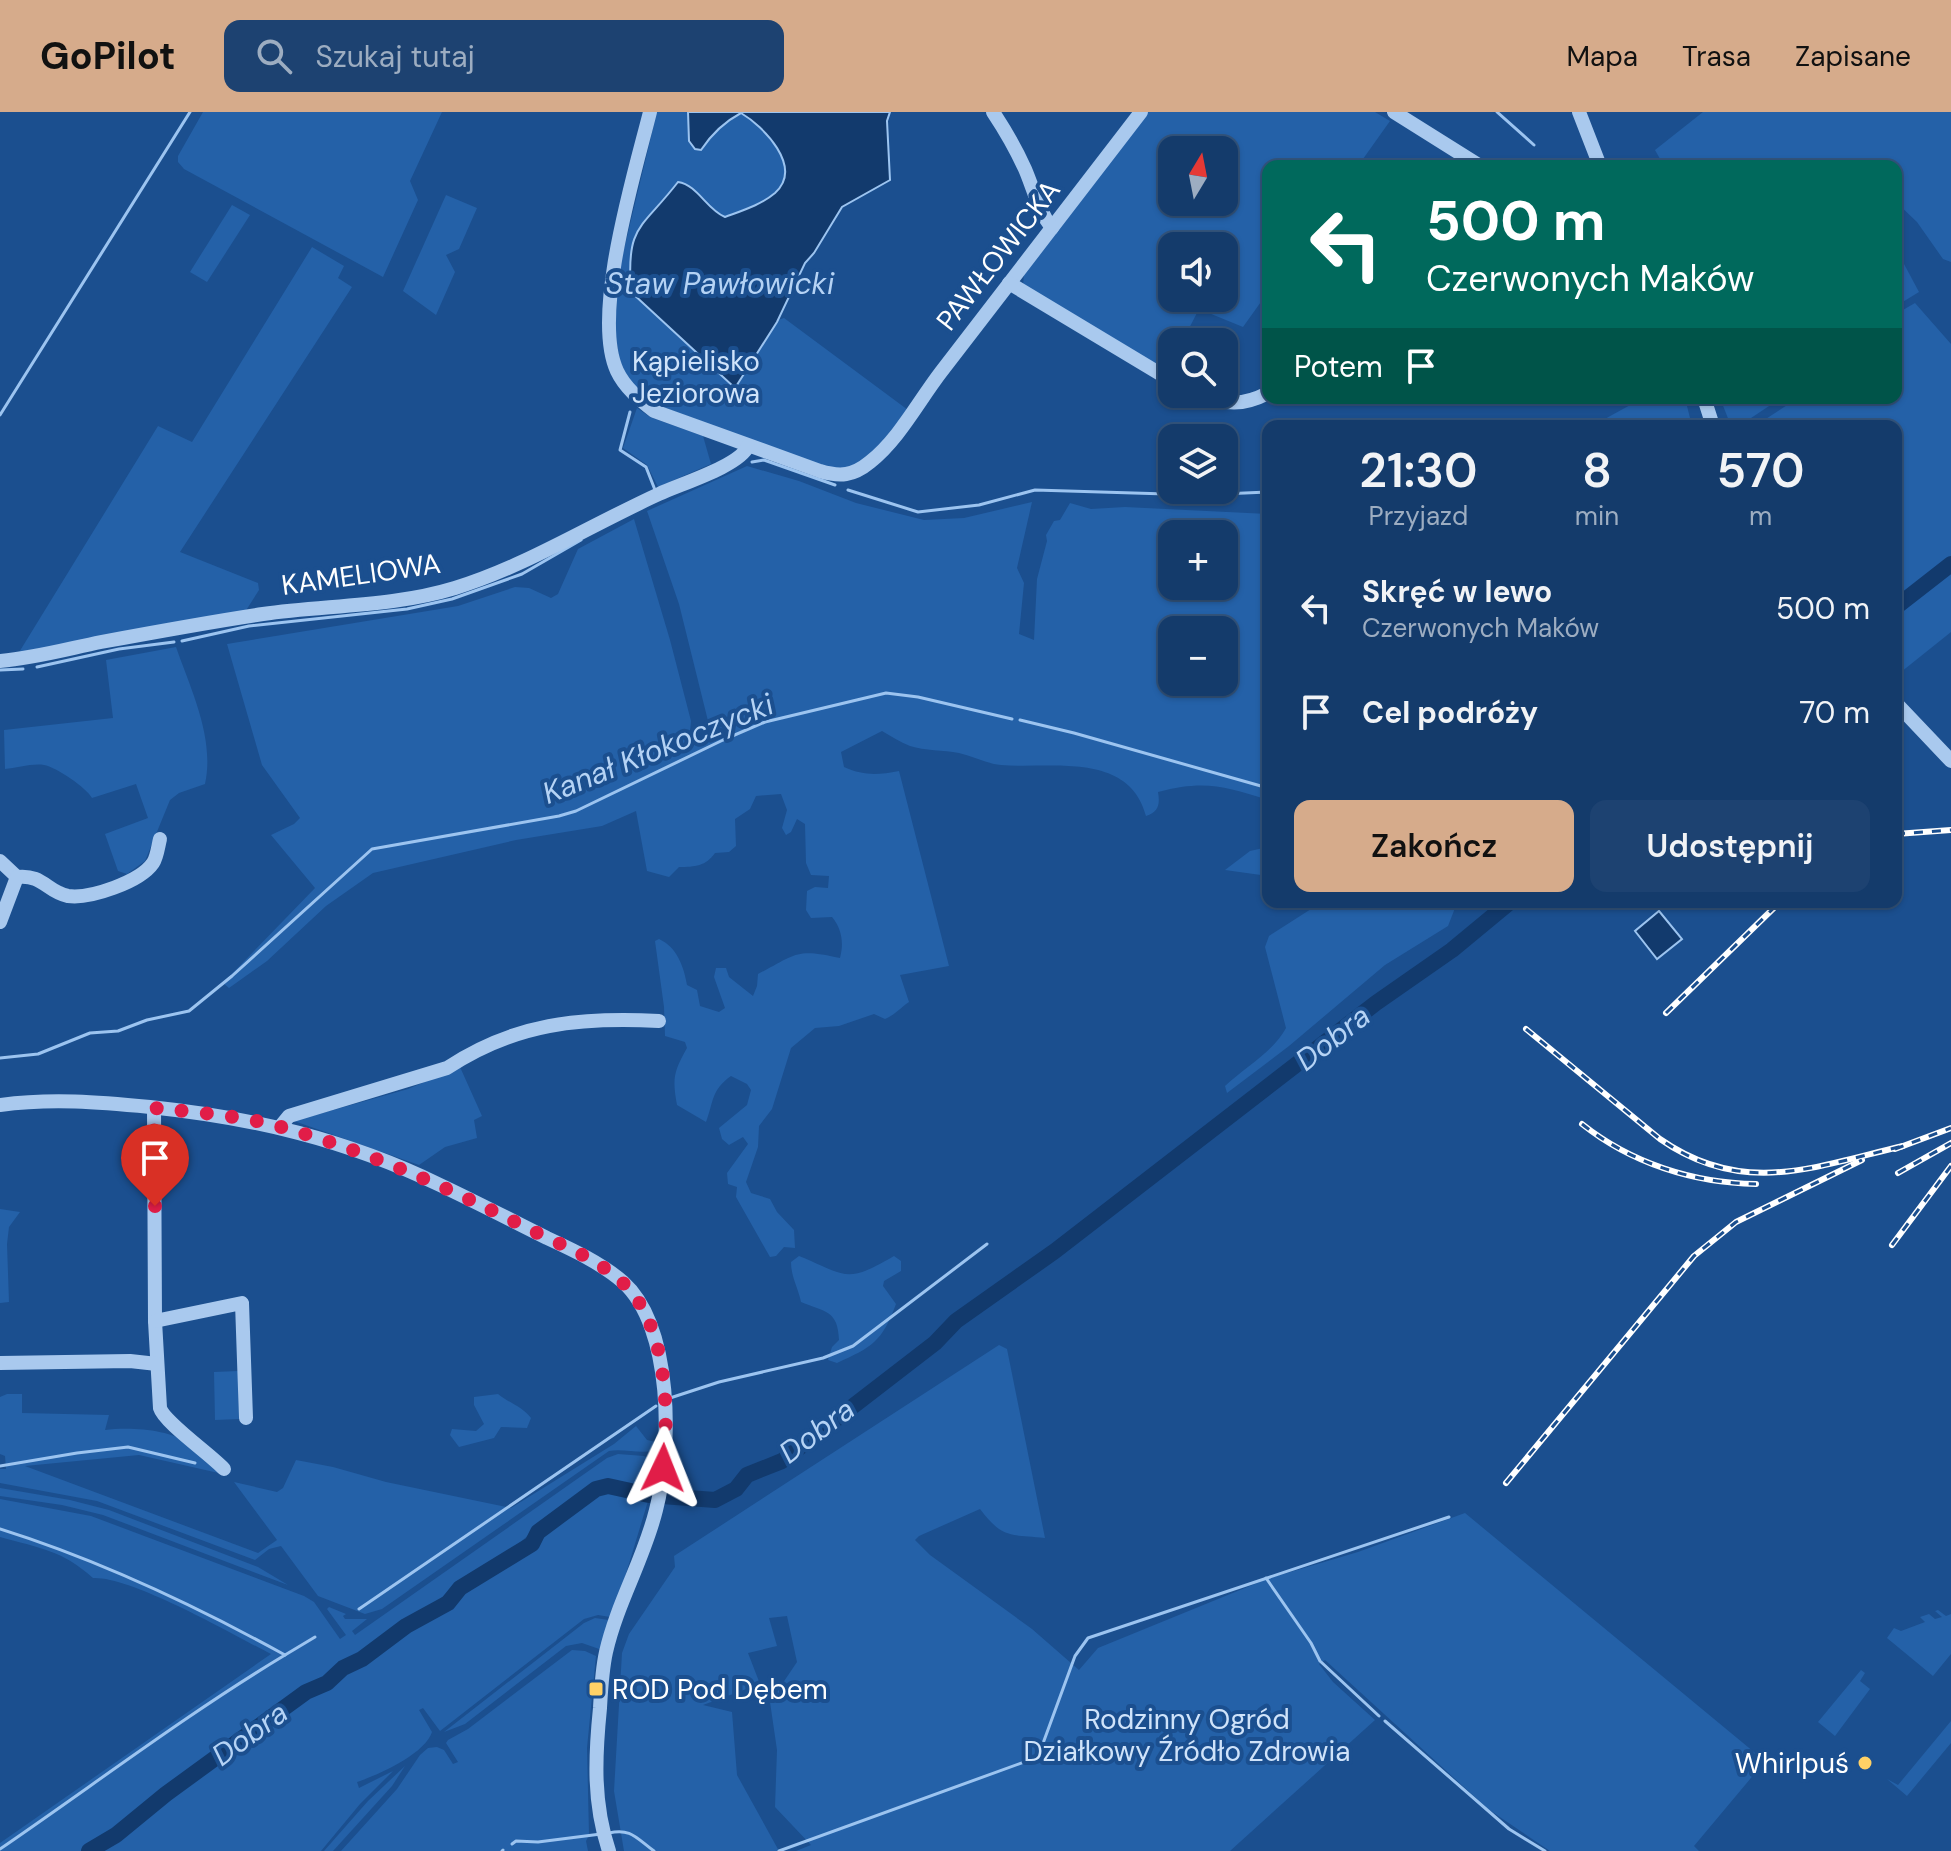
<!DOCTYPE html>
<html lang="pl">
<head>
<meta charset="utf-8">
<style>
	:root { --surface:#143b6b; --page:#1d4271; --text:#f1f3f6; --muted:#9dadc1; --line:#33557e; --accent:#d6ab8b }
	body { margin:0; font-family:"DM Sans",sans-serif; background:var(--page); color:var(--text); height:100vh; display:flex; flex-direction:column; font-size:30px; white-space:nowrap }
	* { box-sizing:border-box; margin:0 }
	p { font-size:26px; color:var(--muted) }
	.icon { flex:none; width:44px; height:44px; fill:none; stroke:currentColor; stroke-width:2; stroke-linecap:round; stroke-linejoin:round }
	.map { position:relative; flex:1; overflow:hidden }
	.details { position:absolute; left:1262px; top:308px; width:640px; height:488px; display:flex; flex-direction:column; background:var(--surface); border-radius:16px; box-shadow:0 2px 6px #0004,0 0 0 2px var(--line) }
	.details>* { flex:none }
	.banner { position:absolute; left:1262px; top:48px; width:640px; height:244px; border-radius:16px; box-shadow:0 2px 6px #0004,0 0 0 2px var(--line); background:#00695c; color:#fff; overflow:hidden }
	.needle { width:52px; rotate:10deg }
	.controls { position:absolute; left:1158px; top:24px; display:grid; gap:16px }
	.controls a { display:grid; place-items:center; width:80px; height:80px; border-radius:16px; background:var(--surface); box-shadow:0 2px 6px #0004,0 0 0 2px var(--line); font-size:40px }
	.pin { position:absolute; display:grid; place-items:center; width:68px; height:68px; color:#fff; margin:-82px -34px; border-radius:50% 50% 50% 0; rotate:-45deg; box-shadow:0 0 8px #0007 }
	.pin .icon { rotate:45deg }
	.me { position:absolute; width:88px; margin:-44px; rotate:2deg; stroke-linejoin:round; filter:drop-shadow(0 0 6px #0008) }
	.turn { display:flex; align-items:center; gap:28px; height:168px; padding:0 32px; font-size:36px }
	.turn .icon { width:104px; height:104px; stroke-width:2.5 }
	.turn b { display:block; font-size:56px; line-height:68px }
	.then { display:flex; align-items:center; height:76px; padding:0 32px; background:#0003; gap:16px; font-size:30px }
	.eta { display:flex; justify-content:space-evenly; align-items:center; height:136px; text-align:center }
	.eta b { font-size:48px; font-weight:600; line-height:56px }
	.action { display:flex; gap:16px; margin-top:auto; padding:16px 32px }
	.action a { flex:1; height:92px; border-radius:16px; background:var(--accent); color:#111; font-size:32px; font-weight:600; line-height:92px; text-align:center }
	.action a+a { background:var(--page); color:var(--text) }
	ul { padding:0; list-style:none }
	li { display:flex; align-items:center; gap:24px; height:104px; padding:0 32px }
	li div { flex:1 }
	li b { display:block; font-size:30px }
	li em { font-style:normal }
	header { display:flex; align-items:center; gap:48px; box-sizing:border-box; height:112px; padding:0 40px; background:var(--accent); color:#111 }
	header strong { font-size:38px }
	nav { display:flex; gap:44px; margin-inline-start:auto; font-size:28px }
	.search { width:560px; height:72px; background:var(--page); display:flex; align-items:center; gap:20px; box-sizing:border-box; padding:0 28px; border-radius:16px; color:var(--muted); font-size:30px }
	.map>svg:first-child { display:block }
</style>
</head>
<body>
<header>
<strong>GoPilot</strong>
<div class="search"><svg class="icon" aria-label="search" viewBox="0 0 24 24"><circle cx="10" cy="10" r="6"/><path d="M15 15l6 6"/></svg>Szukaj tutaj</div>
<nav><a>Mapa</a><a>Trasa</a><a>Zapisane</a></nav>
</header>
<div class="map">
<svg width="1951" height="1739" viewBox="0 0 1951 1739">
	<rect width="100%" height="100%" fill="#1b4f8f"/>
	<g fill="#2461a8" fill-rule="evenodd">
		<path d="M203,0H442L410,69L418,88L383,165L184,57L178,50V44Z"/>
		<path d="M657,0H890L887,9L890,68L842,95L814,141L805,151L778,208L784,206L908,298L867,348L836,360L647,289L622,259L615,221L618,162Z"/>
		<path d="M1148,0H1375L1390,9L1358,54H1268V180L1243,215L1199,197L1182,230H1172V248L1166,260L1023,175L1024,161ZM1172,38H1224V90H1172ZM1172,134H1224V186H1172Z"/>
		<path d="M1703,0H1951V150L1943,147L1917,110L1896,90V54H1664L1655,38Z"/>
		<path d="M446,83L477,96L459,137L446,143L455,160L436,203L403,179Z"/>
		<path d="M232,93L250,103L207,170L190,160Z"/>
		<path d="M312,135L344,154L338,166L352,175L180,440L258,471L259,478L245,500L18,542L158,314L192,330Z"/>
		<path d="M1896,137L1919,180L1896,194Z"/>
		<path d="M1915,191L1951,232V520L1896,564V498L1916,482L1911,476L1896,487V314H1755L1798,286H1896V202Z"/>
		<path d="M1643,286H1685L1692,314H1592Z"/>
		<path d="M1720,286H1781L1739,314H1731Z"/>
		<path d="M637,296L650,305L703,324L711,352L658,375L647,353L623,336Z"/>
		<path d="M747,354L799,369L856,391L924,408L964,406L1032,390L1017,456L1024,471L1019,522L1034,528L1037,467L1047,429L1046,423L1054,409L1060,408L1070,391L1091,397L1125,395L1268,402V688C1224,674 1204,668 1158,680C1160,692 1159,700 1146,704C1129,639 1051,657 1001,653C987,652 973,644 959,641C943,638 925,639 910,634C900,630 891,624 882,619L841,640L844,655C864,664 878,663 899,659L949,854L900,863L909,890C900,896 895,903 885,907L874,902L839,914L815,916L791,936L772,997L759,1014L758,1035L746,1070L751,1081L770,1087L777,1100L794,1118L795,1136L784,1135L776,1144L770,1145L736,1085L737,1075L728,1072L727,1061L748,1032L743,1025L729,1033L722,1027L719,1016L747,993L751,978L747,972L731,964C711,978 714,989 706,1010L677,993C672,966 674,959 687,936L685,930L665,924L664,895L655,829L659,827C677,835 684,855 687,873L697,878L700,894L719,900L725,896L714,865L716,856H726L729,865L753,884L757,874L758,862C797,842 795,836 840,846C844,831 842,817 832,805L811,806L806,798L807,779L815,775L828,776L829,764L811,763L806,751L805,712L797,707L791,720L786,723L782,716L787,698L781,682L756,684L750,697L735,707L736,734L729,740L715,741C706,754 695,755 679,755L669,765L647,759L636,699L602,714L516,728L373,761L326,794L267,849L229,876L223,871L315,776L271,723L294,712L300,706L262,653L227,532L458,494L515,475L529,476L551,486L558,482L578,437L634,407L670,528L691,609L689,632L711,621L679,492L647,399ZM1172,422H1224V474H1172ZM1172,518H1224V570H1172Z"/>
		<path d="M176,535C191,578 215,626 205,672L179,681L170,688L145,749L127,762L118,759L105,722L148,706L136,672L92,686C87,676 56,655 44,653C33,651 16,656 5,657L4,618L113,606L106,548Z"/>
		<path d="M1268,735V764L1225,758L1250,739Z"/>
		<path d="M1322,790L1457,791L1448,814L1385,853L1289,934L1227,981L1225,974C1245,955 1273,940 1286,916L1265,835L1269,824Z"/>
		<path d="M460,955L482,1004L474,1008L477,1026L445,1035L419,1053L294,1009L408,977Z"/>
		<path d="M0,1097L20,1100L9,1115L7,1132L9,1190L0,1191Z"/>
		<path d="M799,1144C846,1163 845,1173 894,1144L901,1149V1159L884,1169L883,1174L896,1192C882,1230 872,1235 837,1251L828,1248L832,1235L839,1228C838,1198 825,1200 801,1190C798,1175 791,1165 791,1150Z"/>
		<path d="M999,1233L1007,1237L1045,1426C1009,1422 1003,1427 980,1397L919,1424L915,1428L930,1443L1032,1517L1079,1558L1098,1536L1267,1467L1358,1440L1465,1401L1760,1645L1761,1654L1694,1734L1699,1739H1550L1488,1697L1325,1548L1319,1552L1333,1570L1375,1608L1230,1739H796L811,1733L775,1695L777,1638L770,1590L797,1550L787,1504L769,1506L777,1534L748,1541L760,1572L703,1593L732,1600L737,1663L779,1739H624L614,1679L622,1541L629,1522L675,1455L674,1444Z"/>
		<path d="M238,1259L239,1307L215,1308L214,1260Z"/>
		<path d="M7,1282H22V1301L109,1303L105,1318C130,1315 169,1317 190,1332C202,1340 212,1352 223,1362L139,1343L25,1354L258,1441L277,1428L234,1370L277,1380L283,1376L296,1348L333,1355L386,1370L511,1396L614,1332L636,1314L647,1328L660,1331V1336C647,1344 625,1336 609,1339L382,1497L365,1502L318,1484L281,1434L269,1437L255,1448L97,1389L0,1371V1357H6L5,1344L0,1342V1285Z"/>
		<path d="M498,1282C509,1291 523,1295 531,1306L527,1316L501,1315L494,1326L459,1335L450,1323L452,1317L476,1319L484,1312L474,1293V1285Z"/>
		<path d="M618,1342L644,1344L657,1350L651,1389H648L618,1488L610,1505L598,1503L584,1507L440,1619L423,1596L419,1598L432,1620C425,1642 378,1663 357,1670L359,1676L393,1659L360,1692L321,1739H90L127,1717L165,1684L286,1598L300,1586L321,1580L344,1560L363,1552L372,1543L533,1437L544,1423L580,1396L576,1388L542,1411L515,1435L457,1471L437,1490L385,1523L321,1571L300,1581L243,1625L178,1670L116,1719L84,1739H0V1731L271,1542C232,1522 131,1464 93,1466C62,1438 39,1436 0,1425V1387L91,1404L304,1484L314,1490L340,1527L346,1523L327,1497L329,1495L346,1502L343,1504L345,1507H367L352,1519L355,1523L607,1346Z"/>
		<path d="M0,1376L70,1388L109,1398L258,1455L288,1473L103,1403L62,1393L0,1384Z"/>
		<path d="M1938,1498L1946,1504L1951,1502V1542L1933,1564L1887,1526L1894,1516L1901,1519L1925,1510L1920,1505L1929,1502L1935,1507L1942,1505L1935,1499Z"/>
		<path d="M595,1506L609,1508L602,1538L582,1531L566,1534L465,1612L444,1620L584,1511Z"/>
		<path d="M572,1538L585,1539L596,1544L587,1636L589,1723L586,1729L588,1739H341L397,1677L420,1643L428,1636L437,1635L444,1638L453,1652L458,1650L446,1631L448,1628L468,1617Z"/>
		<path d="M1861,1558L1865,1561L1860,1569L1870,1577L1835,1624L1818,1610Z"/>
		<path d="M1951,1609V1631L1907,1684L1887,1667L1898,1673Z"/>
		<path d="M405,1654L392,1674L333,1739H324L368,1689Z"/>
	</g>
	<g fill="#123a6d" stroke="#9cc4f0" stroke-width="2">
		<path d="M688,0H890L887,9L890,68L842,95L814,141L805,151L777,210L735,276L631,180C626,112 641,118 678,70C698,73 706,97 725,105C741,99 761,93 775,81C804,55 763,14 741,1C724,10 711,23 701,38L695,37L689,29Z"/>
		<path d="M1659,799L1682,827L1657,847L1635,819Z"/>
	</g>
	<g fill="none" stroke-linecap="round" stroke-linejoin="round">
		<g stroke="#9cc4f0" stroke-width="3">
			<path d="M1497,0L1534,33"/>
			<path d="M630,300L620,338L646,355L655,378"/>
			<path d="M0,303L190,0"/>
			<path d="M752,350L764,348L835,373"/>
			<path d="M848,378L918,400L979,393L1035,378L1199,383L1268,380"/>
			<path d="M182,529L249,514L407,497L452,487L522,462L581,428"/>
			<path d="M37,555L119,537L174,530"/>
			<path d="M0,558L23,557"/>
			<path d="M1020,608L1074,621L1268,676"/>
			<path d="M0,946L38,942L90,921L118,919L147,908L189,899L232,864L372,737L559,704L576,699L723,628L765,610L886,581L918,585L1012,607"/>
			<path d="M670,1286L719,1270L823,1246L853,1234L987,1132"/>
			<path d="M0,1354L77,1341L128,1335L195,1351"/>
			<path d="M0,1417C99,1448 194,1493 285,1543C187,1602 95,1672 0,1737"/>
			<path d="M1266,1466L1311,1531L1320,1549L1379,1604"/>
			<path d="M359,1497L656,1294"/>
			<path d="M285,1543L315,1525"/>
			<path d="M1385,1609L1509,1717L1545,1739"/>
			<path d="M609,1721C631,1716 636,1726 654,1739"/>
			<path d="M512,1732L516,1729L538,1730L601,1722"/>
			<path d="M502,1739L503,1738"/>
			<path d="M779,1739L1038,1645L1075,1544L1088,1526L1449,1405"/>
		</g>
		<g stroke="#123a6d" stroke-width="16">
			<path d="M1896,495L1951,452"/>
			<path d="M89,1739L116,1723L166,1682L306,1580L327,1571L343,1556L362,1547L406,1514L448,1491L460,1476L532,1432L538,1420L596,1377L608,1374L649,1383L715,1388L736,1377L747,1363L782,1349L935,1231L956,1209L1055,1139L1376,891L1452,838L1510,790"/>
		</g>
		<g stroke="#a9c9ee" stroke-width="14">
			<path d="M650,0C635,60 591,203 617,259C625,276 640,288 654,299L820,359C840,365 853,364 870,350C899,327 918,290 941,260C1008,174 1074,87 1141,0"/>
			<path d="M993,0C1005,18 1016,37 1025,57C1034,78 1038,98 1052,116"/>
			<path d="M1394,0L1480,54"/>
			<path d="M1579,0L1600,54"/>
			<path d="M1009,171L1172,269"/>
			<path d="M1200,282C1225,293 1243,294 1268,281"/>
			<path d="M1704,286L1713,314"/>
			<path d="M0,549C35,546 67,537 101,530C155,520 209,510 263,502C326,493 393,495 455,476C526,454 591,413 659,382C680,372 740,354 748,334"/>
			<path d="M1896,591L1951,649"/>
			<path d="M0,749L17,765"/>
			<path d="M17,765C43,762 47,780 68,784C90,787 140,770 153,751C157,745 158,735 160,727"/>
			<path d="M0,810L17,765"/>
			<path d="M0,993C51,986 99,990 150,995C254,1006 345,1027 440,1073C476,1090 511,1108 547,1126C573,1138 601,1151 623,1170C673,1215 672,1337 656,1398C644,1447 617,1491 606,1540C602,1558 601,1578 600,1596C595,1646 593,1691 609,1739"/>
			<path d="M154,996L155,1209L160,1296C164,1310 210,1342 224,1357"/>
			<path d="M280,1015L289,1004L447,956C515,911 580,905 659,909"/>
			<path d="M155,1209L242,1191L246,1306"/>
			<path d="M0,1251L130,1249L157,1252"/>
		</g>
		<defs>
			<g id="rail">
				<path d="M1896,722L1951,718"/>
				<path d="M1666,901L1780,790"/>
				<path d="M1526,917L1660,1027C1743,1085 1814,1055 1903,1034"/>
				<path d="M1582,1012C1631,1051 1693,1071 1756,1072"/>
				<path d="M1895,1037L1951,1016"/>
				<path d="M1898,1061L1951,1031"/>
				<path d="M1892,1133L1951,1054"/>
				<path d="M1506,1371L1694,1144L1736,1110L1862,1048"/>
			</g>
		</defs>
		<use href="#rail" stroke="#fff" stroke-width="6"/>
		<use href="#rail" stroke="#1b4f8f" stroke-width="3" stroke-dasharray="9" stroke-linecap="butt"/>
	</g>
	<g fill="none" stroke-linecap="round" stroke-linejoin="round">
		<path stroke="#e11d48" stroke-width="14" stroke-dasharray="0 25.2" d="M155,1094L154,996C193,1000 235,1003 274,1013C366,1038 446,1075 531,1118C567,1136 612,1152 636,1186C667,1229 669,1305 663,1356"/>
	</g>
	<g fill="#ffd166" stroke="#1b4f8f" stroke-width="3">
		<rect x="588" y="1569" width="16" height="16" rx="4"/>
		<circle cx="1865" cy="1651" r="8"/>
	</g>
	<g text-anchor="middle" stroke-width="8" stroke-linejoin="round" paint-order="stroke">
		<g font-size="28" fill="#fff" stroke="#1b4f8f">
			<text transform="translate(998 143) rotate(-52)" y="10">PAWŁOWICKA</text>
			<text transform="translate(361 462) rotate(-8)" y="10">KAMELIOWA</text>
		</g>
		<g font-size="28" fill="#cfe3fa" stroke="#1b4f8f">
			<text x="696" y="259">Kąpielisko<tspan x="696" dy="32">Jeziorowa</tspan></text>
			<text x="1187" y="1617">Rodzinny Ogród<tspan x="1187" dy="32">Działkowy Źródło Zdrowia</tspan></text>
		</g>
		<g font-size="28" fill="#fff" stroke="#1b4f8f" text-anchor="start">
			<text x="612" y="1587">ROD Pod Dębem</text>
			<text x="1849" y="1661" text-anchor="end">Whirlpuś</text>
		</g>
		<g font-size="30" font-style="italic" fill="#b5d3f5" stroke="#1b4f8f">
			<text x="720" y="182">Staw Pawłowicki</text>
			<text transform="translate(658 637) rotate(-22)" y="10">Kanał Kłokoczycki</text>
			<text transform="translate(1333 926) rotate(-38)" y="10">Dobra</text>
			<text transform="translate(817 1319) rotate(-37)" y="10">Dobra</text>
			<text transform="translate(250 1622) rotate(-36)" y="10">Dobra</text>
		</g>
	</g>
</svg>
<div class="controls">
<a><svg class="needle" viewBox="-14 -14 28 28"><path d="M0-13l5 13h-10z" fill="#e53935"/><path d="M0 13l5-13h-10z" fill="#9dadc1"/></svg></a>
<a><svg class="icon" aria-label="sound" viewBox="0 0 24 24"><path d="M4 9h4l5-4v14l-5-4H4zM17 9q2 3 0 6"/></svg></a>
<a><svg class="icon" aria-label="search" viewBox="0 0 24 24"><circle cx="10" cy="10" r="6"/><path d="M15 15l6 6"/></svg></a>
<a><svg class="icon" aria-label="layers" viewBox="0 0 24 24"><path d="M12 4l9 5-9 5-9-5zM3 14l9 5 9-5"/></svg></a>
<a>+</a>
<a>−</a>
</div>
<div class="pin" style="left:155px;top:1094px;background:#d93025"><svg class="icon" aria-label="arrive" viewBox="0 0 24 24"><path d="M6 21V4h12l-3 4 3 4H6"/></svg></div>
<svg class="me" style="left:663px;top:1356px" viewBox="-20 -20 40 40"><path d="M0-17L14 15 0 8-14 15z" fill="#e11d48" stroke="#fff" stroke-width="4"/></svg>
<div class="banner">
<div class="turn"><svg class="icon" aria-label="left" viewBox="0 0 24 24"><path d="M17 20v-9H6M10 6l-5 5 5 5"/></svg><div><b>500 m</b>Czerwonych Maków</div></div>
<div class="then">Potem<svg class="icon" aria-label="arrive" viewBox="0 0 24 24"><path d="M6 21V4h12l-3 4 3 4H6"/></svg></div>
</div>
<section class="details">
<div class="eta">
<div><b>21:30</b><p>Przyjazd</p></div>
<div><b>8</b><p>min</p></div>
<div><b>570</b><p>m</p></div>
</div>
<ul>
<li><svg class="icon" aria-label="left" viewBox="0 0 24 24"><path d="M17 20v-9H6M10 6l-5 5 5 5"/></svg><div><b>Skręć w lewo</b><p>Czerwonych Maków</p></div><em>500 m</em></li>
<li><svg class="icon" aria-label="arrive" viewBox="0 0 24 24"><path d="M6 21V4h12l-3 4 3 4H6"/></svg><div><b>Cel podróży</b></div><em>70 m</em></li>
</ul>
<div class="action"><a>Zakończ</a><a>Udostępnij</a></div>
</section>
</div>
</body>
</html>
